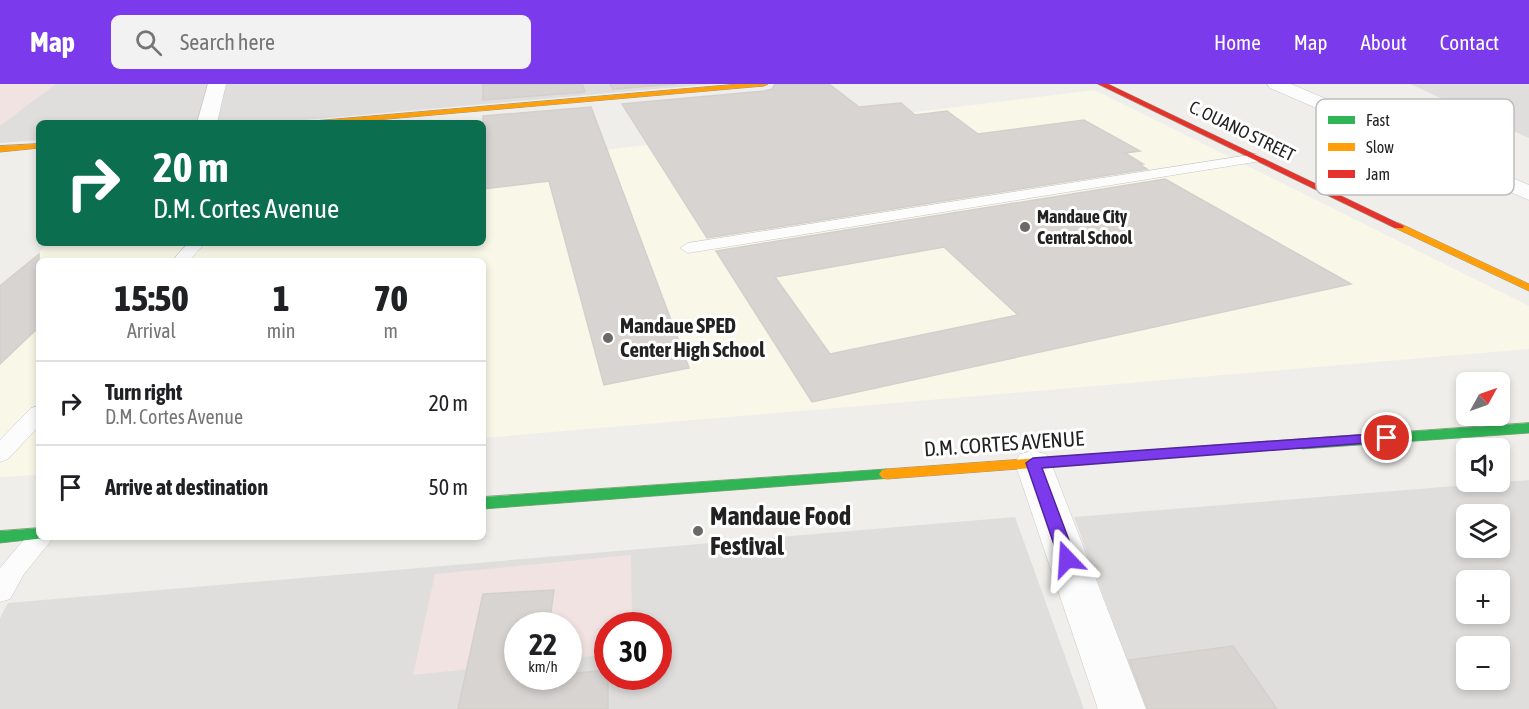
<!DOCTYPE html>
<html lang="en">
<head>
<meta charset="utf-8">
<style>
	:root { --surface:#fff; --page:#f2f2f2; --text:#202124; --muted:#757577; --line:#e0e0e0; --accent:#7c3aed }
	body { margin:0; font-family:"Asap Condensed",sans-serif; background:var(--page); color:var(--text); height:100vh; display:flex; flex-direction:column; font-size:22px; white-space:nowrap }
	* { box-sizing:border-box; margin:0 }
	p { font-size:20px; color:var(--muted) }
	.icon { flex:none; width:33px; height:33px; fill:none; stroke:currentColor; stroke-width:2; stroke-linecap:round; stroke-linejoin:round }
	.map { position:relative; flex:1; overflow:hidden }
	.drawer { position:absolute; left:36px; top:174px; width:450px; height:282px; display:flex; flex-direction:column; background:var(--surface); border-radius:9px; box-shadow:0 3px 9px #0003 }
	.drawer>* { flex:none }
	.banner { position:absolute; left:36px; top:36px; width:450px; height:126px; border-radius:9px; box-shadow:0 3px 9px #0003; background:#0b6e4f; color:#fff; overflow:hidden }
	.needle { width:39px; rotate:50deg }
	.fabs { position:absolute; left:1456px; top:288px; display:grid; gap:12px }
	.fabs a { display:grid; place-items:center; width:54px; height:54px; border-radius:9px; background:var(--surface); box-shadow:0 3px 9px #0003; font-size:30px }
	.speed { position:absolute; left:504px; top:528px; display:flex; gap:12px; font-size:30px; font-weight:700; text-align:center }
	.speed>* { display:grid; place-content:center; width:78px; height:78px; border-radius:50%; background:var(--surface); box-shadow:0 3px 9px #0003; line-height:1 }
	.speed small { font-size:15px; font-weight:400 }
	.speed .limit { border:9px solid #d22; background:#fff; color:#111 }
	.pin { position:absolute; display:grid; place-items:center; width:51px; height:51px; color:#fff; margin:-26px; border:3px solid #fff; border-radius:50%; box-shadow:0 2px 6px #0007 }
	.me { position:absolute; width:66px; margin:-33px; rotate:340deg; stroke-linejoin:round; filter:drop-shadow(0 0 4px #0008) }
	.turn { display:flex; align-items:center; gap:21px; height:126px; padding:0 18px; font-size:27px }
	.turn .icon { width:78px; height:78px; stroke-width:2.5 }
	.turn b { display:block; font-size:42px; line-height:51px }
	.eta { display:flex; justify-content:space-evenly; align-items:center; height:102px; text-align:center }
	.eta b { font-size:36px; font-weight:800; line-height:42px }
	ul { padding:0; list-style:none }
	li { display:flex; align-items:center; gap:18px; height:84px; padding:0 18px; border-top:2px solid var(--line) }
	li div { flex:1 }
	li b { display:block; font-size:22px }
	li em { font-style:normal }
	header { display:flex; align-items:center; gap:36px; box-sizing:border-box; height:84px; padding:0 30px; background:var(--accent); color:#fff }
	header strong { font-size:28px }
	nav { display:flex; gap:33px; margin-inline-start:auto; font-size:21px }
	.search { width:420px; height:54px; background:var(--page); display:flex; align-items:center; gap:15px; box-sizing:border-box; padding:0 21px; border-radius:9px; color:var(--muted); font-size:22px }
	.map>svg:first-child { display:block }
</style>
</head>
<body>
<header>
<strong>Map</strong>
<div class="search"><svg class="icon" aria-label="search" viewBox="0 0 24 24"><circle cx="10" cy="10" r="6"/><path d="M15 15l6 6"/></svg>Search here</div>
<nav><a>Home</a><a>Map</a><a>About</a><a>Contact</a></nav>
</header>
<div class="map">
<svg width="1529" height="625" viewBox="0 0 1529 625">
	<rect width="100%" height="100%" fill="#f0eeeb"/>
	<g fill="#dfdedc" fill-rule="evenodd">
		<path d="M54,0H712L271,39H39V56L0,59V41Z"/>
		<path d="M1410,0H1529V54Z"/>
		<path d="M1529,396V625H1145L1074,433ZM1467,430H1500V464H1467ZM1467,496H1500V530H1467ZM1467,562H1500V596H1467Z"/>
		<path d="M1015,433L1084,625H0V534L8,519ZM518,542H568V592H518ZM608,542H658V592H608Z"/>
	</g>
	<g fill="#f1e3e1">
		<path d="M0,0H56L0,42Z"/>
		<path d="M631,471L632,541L608,542L607,570L569,575L568,542H518L517,580L413,591L435,490Z"/>
	</g>
	<path fill="#f8f7e8" d="M1095,6L1529,222V265L483,354V177H39V391L0,393V202L50,159H483V81Z"/>
	<g fill="#d7d4d2" stroke="#d3d0cc" stroke-width="1.5" fill-rule="evenodd">
		<path d="M483,0H582L585,8L483,16Z"/>
		<path d="M610,0H677L613,5Z"/>
		<path d="M775,0H829L859,23L901,19L915,31L947,27L978,50L1084,36L1140,67L1125,69L1143,80H1139L1147,85L707,154L622,20L764,7L772,5Z"/>
		<path d="M591,23L689,284L604,301L549,97L483,105V32Z"/>
		<path d="M1165,95L1351,200L812,318L716,167ZM944,163L1018,231L830,270L775,193Z"/>
		<path d="M39,170V243L0,280V202Z"/>
		<path d="M554,506L549,542H518V592H568V590L608,586V625H458L483,510Z"/>
		<path d="M1233,562L1277,625H1148L1129,576Z"/>
	</g>
	<g fill="none" stroke-linecap="round" stroke-linejoin="round">
		<defs>
			<g id="lane">
				<path d="M1256,70L1263,74L1261,77L688,169L680,164L688,159Z"/>
				<path d="M188,159H205L189,177H172Z"/>
				<path d="M39,322V342L8,375L0,378V356L31,324Z"/>
				<path d="M39,444V453H54L24,490L10,515L0,518V484L32,446Z"/>
			</g>
			<g id="street">
				<path d="M208,0H226L217,39H197Z"/>
				<path d="M1267,0H1291L1529,101V116L1270,4Z"/>
				<path d="M1033,367L1046,370L1051,379L1146,625H1098L1015,379L1020,370Z"/>
			</g>
			<g id="fast">
				<path d="M1529,339V349L1302,365L1295,360L1302,355Z"/>
				<path d="M887,385L892,386L895,390L892,394L483,425V413Z"/>
				<path d="M39,444V453L45,454L0,459V447Z"/>
			</g>
			<g id="slow">
				<path d="M739,0H768L764,2L342,39H311L315,37Z"/>
				<path d="M39,60V64L0,68V62Z"/>
				<path d="M1399,139L1529,200V207L1395,144L1394,142Z"/>
				<path d="M1302,355L1307,357L1309,360L1307,363L887,395L882,394L879,390L882,386L887,385Z"/>
			</g>
			<path id="jam" d="M1098,0H1108L1404,142L1403,144H1395Z"/>
		</defs>
		<use href="#lane" stroke="#c9c8c7" stroke-width="1"/>
		<use href="#street" stroke="#c9c8c7" stroke-width="1"/>
		<use href="#fast" stroke="#999a82" stroke-width="1"/>
		<use href="#slow" stroke="#999a82" stroke-width="1"/>
		<use href="#jam" stroke="#999a82" stroke-width="1"/>
		<use href="#lane" fill="#fdfcfc" fill-rule="evenodd"/>
		<use href="#street" fill="#fdfcfc" fill-rule="evenodd"/>
		<use href="#fast" fill="#30b455" fill-rule="evenodd"/>
		<use href="#slow" fill="#ff9f0a" fill-rule="evenodd"/>
		<use href="#jam" fill="#e5322d" fill-rule="evenodd"/>
	</g>
	<path fill="#7c3aed" stroke="#51269a" stroke-width="1.5" d="M1387,349L1395,354L1392,357L1042,384L1076,475L1073,480L1067,481L1061,480L1059,475L1026,379L1033,374Z"/>
	<g fill="#6a6968" stroke="#fff" stroke-width="2">
		<circle cx="1025" cy="143" r="6"/>
		<circle cx="608" cy="254" r="6"/>
		<circle cx="698" cy="447" r="6"/>
	</g>
	<g text-anchor="middle" stroke-width="6" stroke-linejoin="round" paint-order="stroke">
		<g font-size="18" fill="#222" stroke="#fff">
			<text transform="translate(1242 47) rotate(26)" y="6">C. OUANO STREET</text>
		</g>
		<g font-size="18" font-weight="bold" fill="#222" stroke="#fff" text-anchor="start">
			<text x="1037" y="139">Mandaue City<tspan x="1037" dy="21">Central School</tspan></text>
		</g>
		<g font-size="21" font-weight="bold" fill="#222" stroke="#fff" text-anchor="start">
			<text x="620" y="249">Mandaue SPED<tspan x="620" dy="24">Center High School</tspan></text>
		</g>
		<g font-size="21" fill="#222" stroke="#fff">
			<text transform="translate(1004 360) rotate(-4)" y="7">D.M. CORTES AVENUE</text>
		</g>
		<g font-size="26" font-weight="bold" fill="#222" stroke="#fff" text-anchor="start">
			<text x="710" y="441">Mandaue Food<tspan x="710" dy="30">Festival</tspan></text>
		</g>
	</g>
	<rect x="1316" y="15" width="198" height="96" rx="9" fill="#fff" stroke="#bdbdbd" stroke-width="1.5"/>
	<rect x="1328" y="32" width="27" height="8" fill="#30b455"/>
	<rect x="1328" y="59" width="27" height="8" fill="#ff9f0a"/>
	<rect x="1328" y="86" width="27" height="8" fill="#e5322d"/>
	<g font-size="16" fill="#222">
		<text x="1366" y="42">Fast</text>
		<text x="1366" y="69">Slow</text>
		<text x="1366" y="96">Jam</text>
	</g>
</svg>
<div class="fabs">
<a><svg class="needle" viewBox="-14 -14 28 28"><path d="M0-13l5 13h-10z" fill="#e53935"/><path d="M0 13l5-13h-10z" fill="#757577"/></svg></a>
<a><svg class="icon" aria-label="sound" viewBox="0 0 24 24"><path d="M4 9h4l5-4v14l-5-4H4zM17 9q2 3 0 6"/></svg></a>
<a><svg class="icon" aria-label="layers" viewBox="0 0 24 24"><path d="M12 4l9 5-9 5-9-5zM3 14l9 5 9-5"/></svg></a>
<a>+</a>
<a>−</a>
</div>
<div class="speed"><div>22<small>km/h</small></div><div class="limit">30</div></div>
<div class="pin" style="left:1387px;top:354px;background:#d93025"><svg class="icon" aria-label="arrive" viewBox="0 0 24 24"><path d="M6 21V4h12l-3 4 3 4H6"/></svg></div>
<svg class="me" style="left:1067px;top:475px" viewBox="-20 -20 40 40"><path d="M0-17L14 15 0 8-14 15z" fill="#7c3aed" stroke="#fff" stroke-width="4"/></svg>
<div class="banner">
<div class="turn"><svg class="icon" aria-label="right" viewBox="0 0 24 24"><path d="M7 20v-9h11M14 6l5 5-5 5"/></svg><div><b>20 m</b>D.M. Cortes Avenue</div></div>
</div>
<section class="drawer">
<div class="eta">
<div><b>15:50</b><p>Arrival</p></div>
<div><b>1</b><p>min</p></div>
<div><b>70</b><p>m</p></div>
</div>
<ul>
<li><svg class="icon" aria-label="right" viewBox="0 0 24 24"><path d="M7 20v-9h11M14 6l5 5-5 5"/></svg><div><b>Turn right</b><p>D.M. Cortes Avenue</p></div><em>20 m</em></li>
<li><svg class="icon" aria-label="arrive" viewBox="0 0 24 24"><path d="M6 21V4h12l-3 4 3 4H6"/></svg><div><b>Arrive at destination</b></div><em>50 m</em></li>
</ul>
</section>
</div>
</body>
</html>
